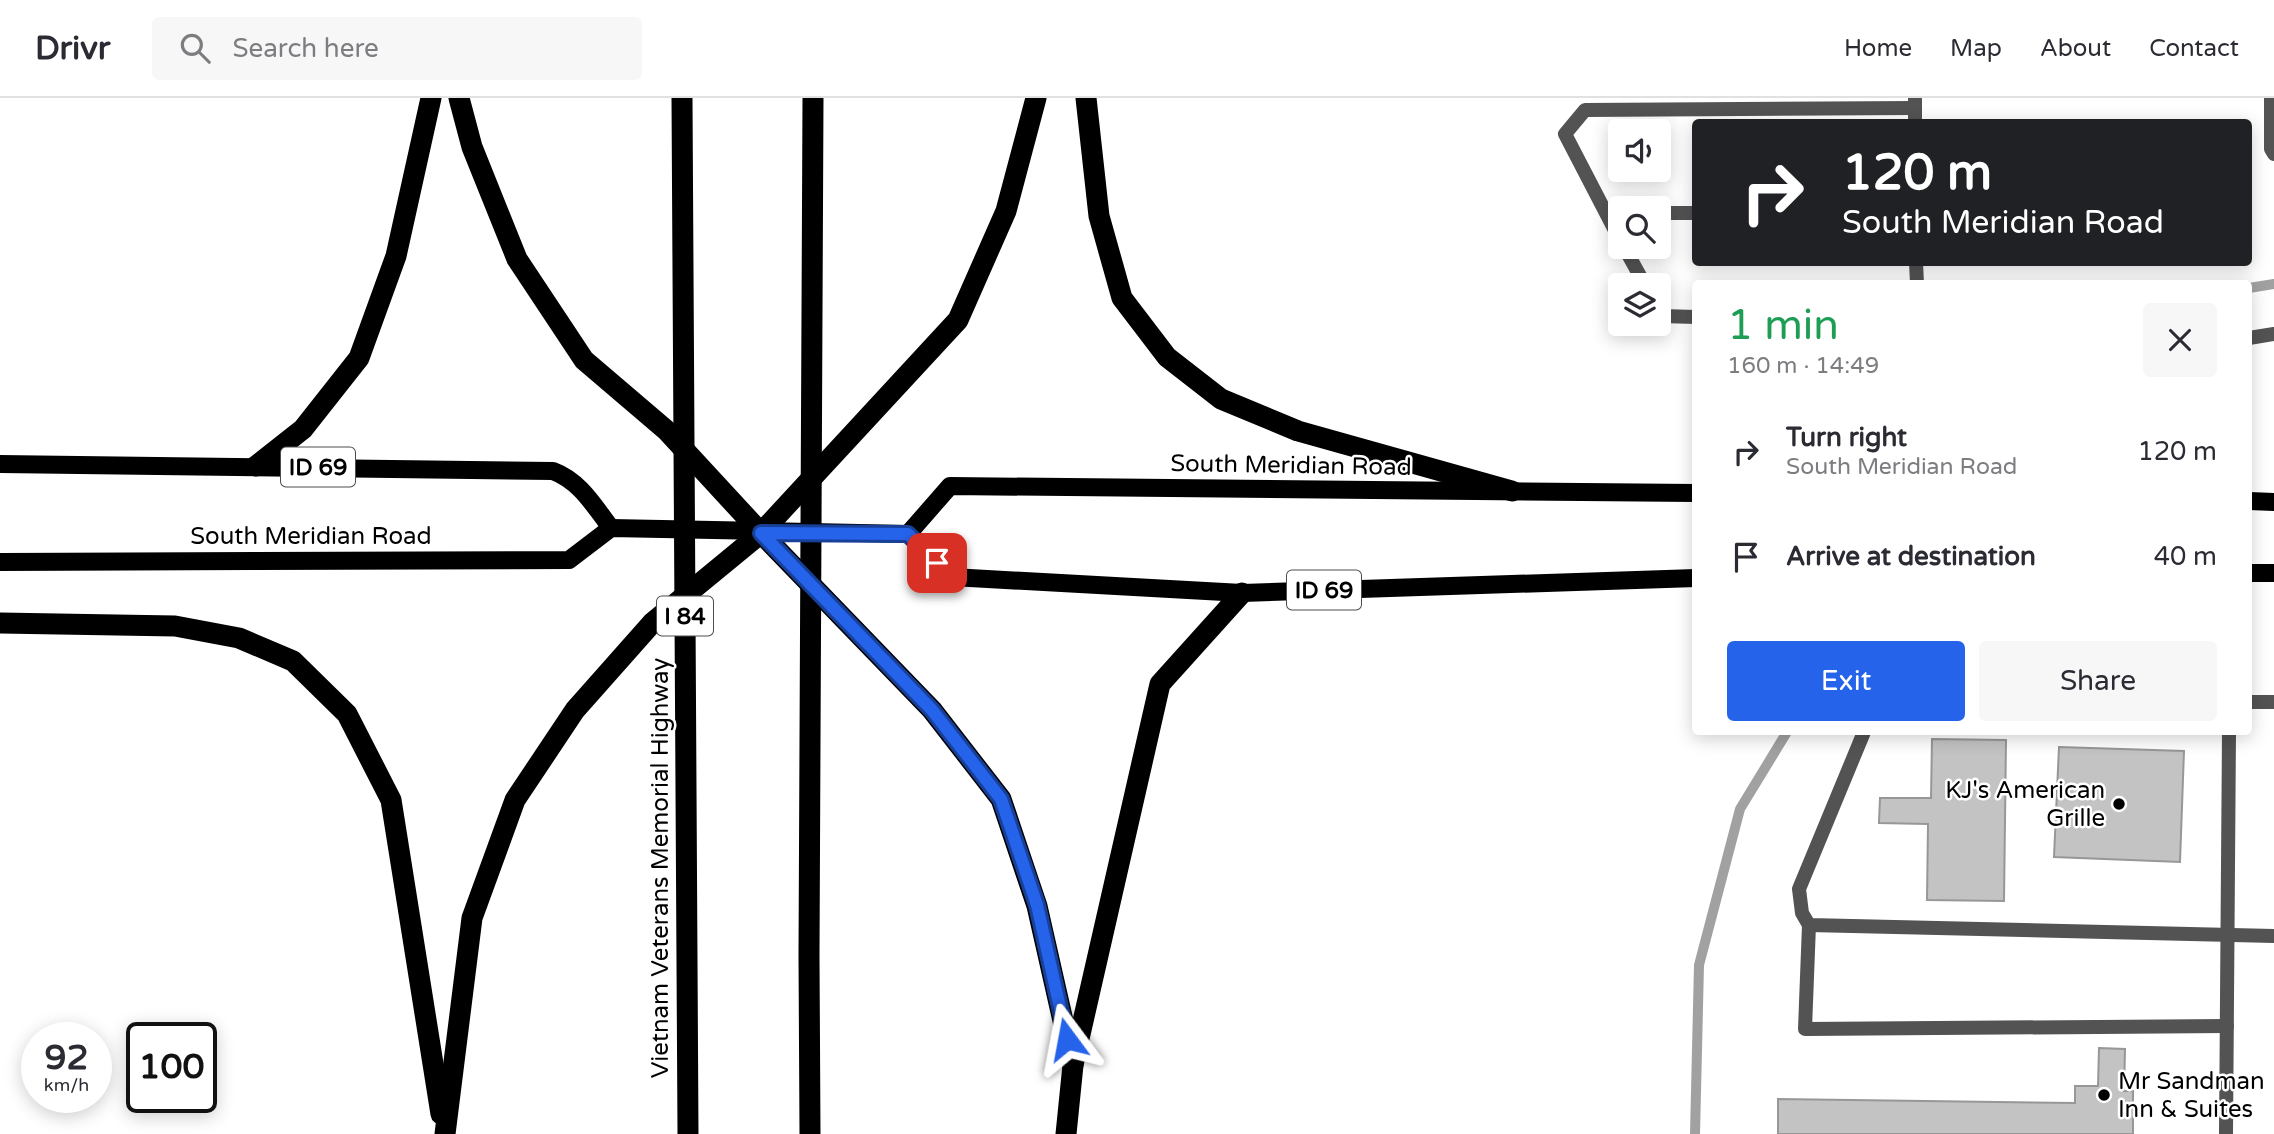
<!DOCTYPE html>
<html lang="en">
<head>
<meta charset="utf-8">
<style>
	:root { --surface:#fff; --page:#f7f7f7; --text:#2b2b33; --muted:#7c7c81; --line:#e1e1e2; --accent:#2563eb }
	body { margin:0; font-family:"Varela Round",sans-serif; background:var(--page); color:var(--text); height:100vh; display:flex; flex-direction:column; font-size:26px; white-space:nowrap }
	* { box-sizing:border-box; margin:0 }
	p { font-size:23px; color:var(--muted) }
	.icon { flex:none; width:38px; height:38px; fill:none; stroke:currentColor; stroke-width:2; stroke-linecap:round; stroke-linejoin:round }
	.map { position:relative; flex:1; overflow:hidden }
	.details { position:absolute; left:1692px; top:182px; width:560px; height:455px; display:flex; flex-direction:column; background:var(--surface); border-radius:7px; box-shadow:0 4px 18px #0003 }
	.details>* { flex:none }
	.hud { position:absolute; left:1692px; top:21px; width:560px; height:147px; border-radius:7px; box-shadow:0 4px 18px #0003; background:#202124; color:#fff; overflow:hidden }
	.controls { position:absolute; left:1608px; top:21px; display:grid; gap:14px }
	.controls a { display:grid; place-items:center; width:63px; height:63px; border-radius:7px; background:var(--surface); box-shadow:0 4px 18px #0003; font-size:35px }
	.speed { position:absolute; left:21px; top:924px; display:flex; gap:14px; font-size:35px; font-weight:700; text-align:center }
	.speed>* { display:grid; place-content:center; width:91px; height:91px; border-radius:50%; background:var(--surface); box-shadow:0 4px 18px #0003; line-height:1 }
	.speed small { font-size:18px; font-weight:400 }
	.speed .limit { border:4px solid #111; border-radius:10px; background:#fff; color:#111 }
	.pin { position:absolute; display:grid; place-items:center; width:60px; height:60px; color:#fff; margin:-30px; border-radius:14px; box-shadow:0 4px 10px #0006 }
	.me { position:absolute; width:77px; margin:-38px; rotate:347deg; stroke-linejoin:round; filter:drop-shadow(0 0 5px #0008) }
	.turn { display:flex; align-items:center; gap:24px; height:147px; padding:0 35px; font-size:32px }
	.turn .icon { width:91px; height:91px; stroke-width:2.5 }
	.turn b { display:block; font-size:49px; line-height:60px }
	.round { display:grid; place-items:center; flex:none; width:74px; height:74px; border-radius:7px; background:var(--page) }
	.headline { display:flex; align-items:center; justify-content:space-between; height:119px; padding:0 35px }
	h1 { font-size:42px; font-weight:600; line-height:52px; color:#1e9e55 }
	.cta { display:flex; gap:14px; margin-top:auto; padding:14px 35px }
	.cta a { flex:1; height:80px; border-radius:7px; background:var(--accent); color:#fff; font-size:28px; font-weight:600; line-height:80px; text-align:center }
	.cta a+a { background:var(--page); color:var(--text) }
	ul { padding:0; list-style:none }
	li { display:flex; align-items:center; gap:21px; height:105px; padding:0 35px }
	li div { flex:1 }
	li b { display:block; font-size:26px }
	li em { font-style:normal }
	header { display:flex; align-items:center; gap:42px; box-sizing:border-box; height:98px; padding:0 35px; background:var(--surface); border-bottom:2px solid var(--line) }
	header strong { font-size:33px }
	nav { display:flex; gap:38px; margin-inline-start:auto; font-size:24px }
	.search { width:490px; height:63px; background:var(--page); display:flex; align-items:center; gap:18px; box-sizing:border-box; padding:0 24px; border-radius:7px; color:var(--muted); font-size:26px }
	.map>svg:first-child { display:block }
</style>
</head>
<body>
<header>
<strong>Drivr</strong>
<div class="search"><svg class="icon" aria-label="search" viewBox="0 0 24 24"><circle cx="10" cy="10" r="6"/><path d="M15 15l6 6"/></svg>Search here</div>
<nav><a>Home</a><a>Map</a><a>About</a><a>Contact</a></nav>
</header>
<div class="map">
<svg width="2274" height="1036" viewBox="0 0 2274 1036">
	<rect width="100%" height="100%" fill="#fff"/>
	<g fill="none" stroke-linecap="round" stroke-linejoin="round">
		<g stroke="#a1a1a1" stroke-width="10">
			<path d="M2249,190L2274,186"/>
			<path d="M1695,1036L1699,867L1740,711L1787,634"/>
		</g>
	</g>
	<g fill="#c3c3c3" stroke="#979797" stroke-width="2">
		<path d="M1932,641L2006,642L2004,803L1927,802L1928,726L1879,725L1880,700H1931Z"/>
		<path d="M2059,649L2184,653L2180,764L2054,759Z"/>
		<path d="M2099,950L2125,951L2124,993H2133V1036H1778V1001L2075,1005V988H2098Z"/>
	</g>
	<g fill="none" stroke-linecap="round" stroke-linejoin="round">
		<g stroke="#535353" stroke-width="14">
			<path d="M1915,0V24"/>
			<path d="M2271,0V51L2274,56"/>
			<path d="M1659,115H1696"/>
			<path d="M1620,142L1565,36L1585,12L1915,10"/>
			<path d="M1624,149L1645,187"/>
			<path d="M1916,164L1917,186"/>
			<path d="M1659,215L1661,218L1696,219"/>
			<path d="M2249,240L2274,236"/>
			<path d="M2249,604H2274"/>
			<path d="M1864,634L1799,791L1802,815L1809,827L2274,838"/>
			<path d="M1809,827L1805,931L2227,928"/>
			<path d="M2226,1036L2229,634"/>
		</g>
		<g stroke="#000" stroke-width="18">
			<path d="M0,366L553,373C580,383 594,408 611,430"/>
			<path d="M2249,403L2274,404"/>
			<path d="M908,436L950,388L1696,395"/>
			<path d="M0,464L569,462L611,430L908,436L952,479L1242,495L1696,480"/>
			<path d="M2249,475H2274"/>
		</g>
		<g stroke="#000" stroke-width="21">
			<path d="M459,0L472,49L517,161L584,262L666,332L761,435L932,612L1001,701L1037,808L1073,967"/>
			<path d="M682,0L688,1036"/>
			<path d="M1086,0L1099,118L1122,200L1167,259L1221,301L1298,333L1512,393"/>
			<path d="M256,368L303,331L359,260L396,158L431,0"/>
			<path d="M0,525L175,528L239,540L293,563L347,616L391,702L441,1016"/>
			<path d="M445,1036L472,820L515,702L575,612L653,524L761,435L958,222L1006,113L1036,0"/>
			<path d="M810,1036L809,857L813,0"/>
			<path d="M1066,1036L1073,967L1160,586L1242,495"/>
		</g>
	</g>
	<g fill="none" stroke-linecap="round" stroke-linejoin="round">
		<defs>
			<path id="route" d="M937,465L908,436L761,435L932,612L1001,701L1037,807L1067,941"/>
		</defs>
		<use href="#route" stroke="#184099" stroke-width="18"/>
		<use href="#route" stroke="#2563eb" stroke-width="12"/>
	</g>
	<g fill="#000" stroke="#fff" stroke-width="2.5">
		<circle cx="2119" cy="706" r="7"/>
		<circle cx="2104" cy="997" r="7"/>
	</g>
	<g text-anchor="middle" stroke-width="5" stroke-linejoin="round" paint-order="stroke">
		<g fill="#fff" stroke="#4c4c4c" stroke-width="2">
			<rect x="281" y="349.5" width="74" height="39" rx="5"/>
			<rect x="1287" y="472.5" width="74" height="39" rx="5"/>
			<rect x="657" y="498.5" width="56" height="39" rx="5"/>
		</g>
		<g font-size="23" font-weight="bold" fill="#000">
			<text x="318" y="377">ID 69</text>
			<text x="1324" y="500">ID 69</text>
			<text x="685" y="526">I 84</text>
		</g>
		<g font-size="24" fill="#000" stroke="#fff">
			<text transform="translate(1291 367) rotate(1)" y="8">South Meridian Road</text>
			<text x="311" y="446">South Meridian Road</text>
			<text transform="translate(660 770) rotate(-90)" y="8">Vietnam Veterans Memorial Highway</text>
		</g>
		<g font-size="24" fill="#000" stroke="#fff" text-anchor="end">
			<text x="2105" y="700">KJ's American<tspan x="2105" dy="28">Grille</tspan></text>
			<text x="2118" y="991" text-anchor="start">Mr Sandman<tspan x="2118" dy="28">Inn &amp; Suites</tspan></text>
		</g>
	</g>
</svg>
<div class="controls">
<a><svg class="icon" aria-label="sound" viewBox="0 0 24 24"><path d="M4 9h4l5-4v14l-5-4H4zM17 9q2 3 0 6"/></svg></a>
<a><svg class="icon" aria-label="search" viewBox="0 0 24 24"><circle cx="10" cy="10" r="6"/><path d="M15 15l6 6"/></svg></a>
<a><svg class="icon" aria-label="layers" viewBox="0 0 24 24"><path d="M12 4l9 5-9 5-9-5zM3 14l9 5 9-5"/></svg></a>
</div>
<div class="speed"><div>92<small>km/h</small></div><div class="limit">100</div></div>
<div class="pin" style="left:937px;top:465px;background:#d93025"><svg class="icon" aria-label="arrive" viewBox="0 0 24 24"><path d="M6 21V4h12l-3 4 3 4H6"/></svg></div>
<svg class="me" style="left:1067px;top:941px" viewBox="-20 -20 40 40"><path d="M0-17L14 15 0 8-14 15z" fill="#2563eb" stroke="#fff" stroke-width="4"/></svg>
<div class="hud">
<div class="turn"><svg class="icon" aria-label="right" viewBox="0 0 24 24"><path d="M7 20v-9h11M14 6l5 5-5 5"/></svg><div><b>120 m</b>South Meridian Road</div></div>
</div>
<section class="details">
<div class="headline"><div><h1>1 min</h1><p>160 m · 14:49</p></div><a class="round"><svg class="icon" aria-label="close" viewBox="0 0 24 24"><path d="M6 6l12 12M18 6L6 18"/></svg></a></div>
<ul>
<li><svg class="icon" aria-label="right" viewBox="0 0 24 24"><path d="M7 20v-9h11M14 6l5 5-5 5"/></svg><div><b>Turn right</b><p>South Meridian Road</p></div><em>120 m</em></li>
<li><svg class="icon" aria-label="arrive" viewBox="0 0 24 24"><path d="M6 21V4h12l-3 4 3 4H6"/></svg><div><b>Arrive at destination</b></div><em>40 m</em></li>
</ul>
<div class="cta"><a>Exit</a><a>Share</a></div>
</section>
</div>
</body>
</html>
